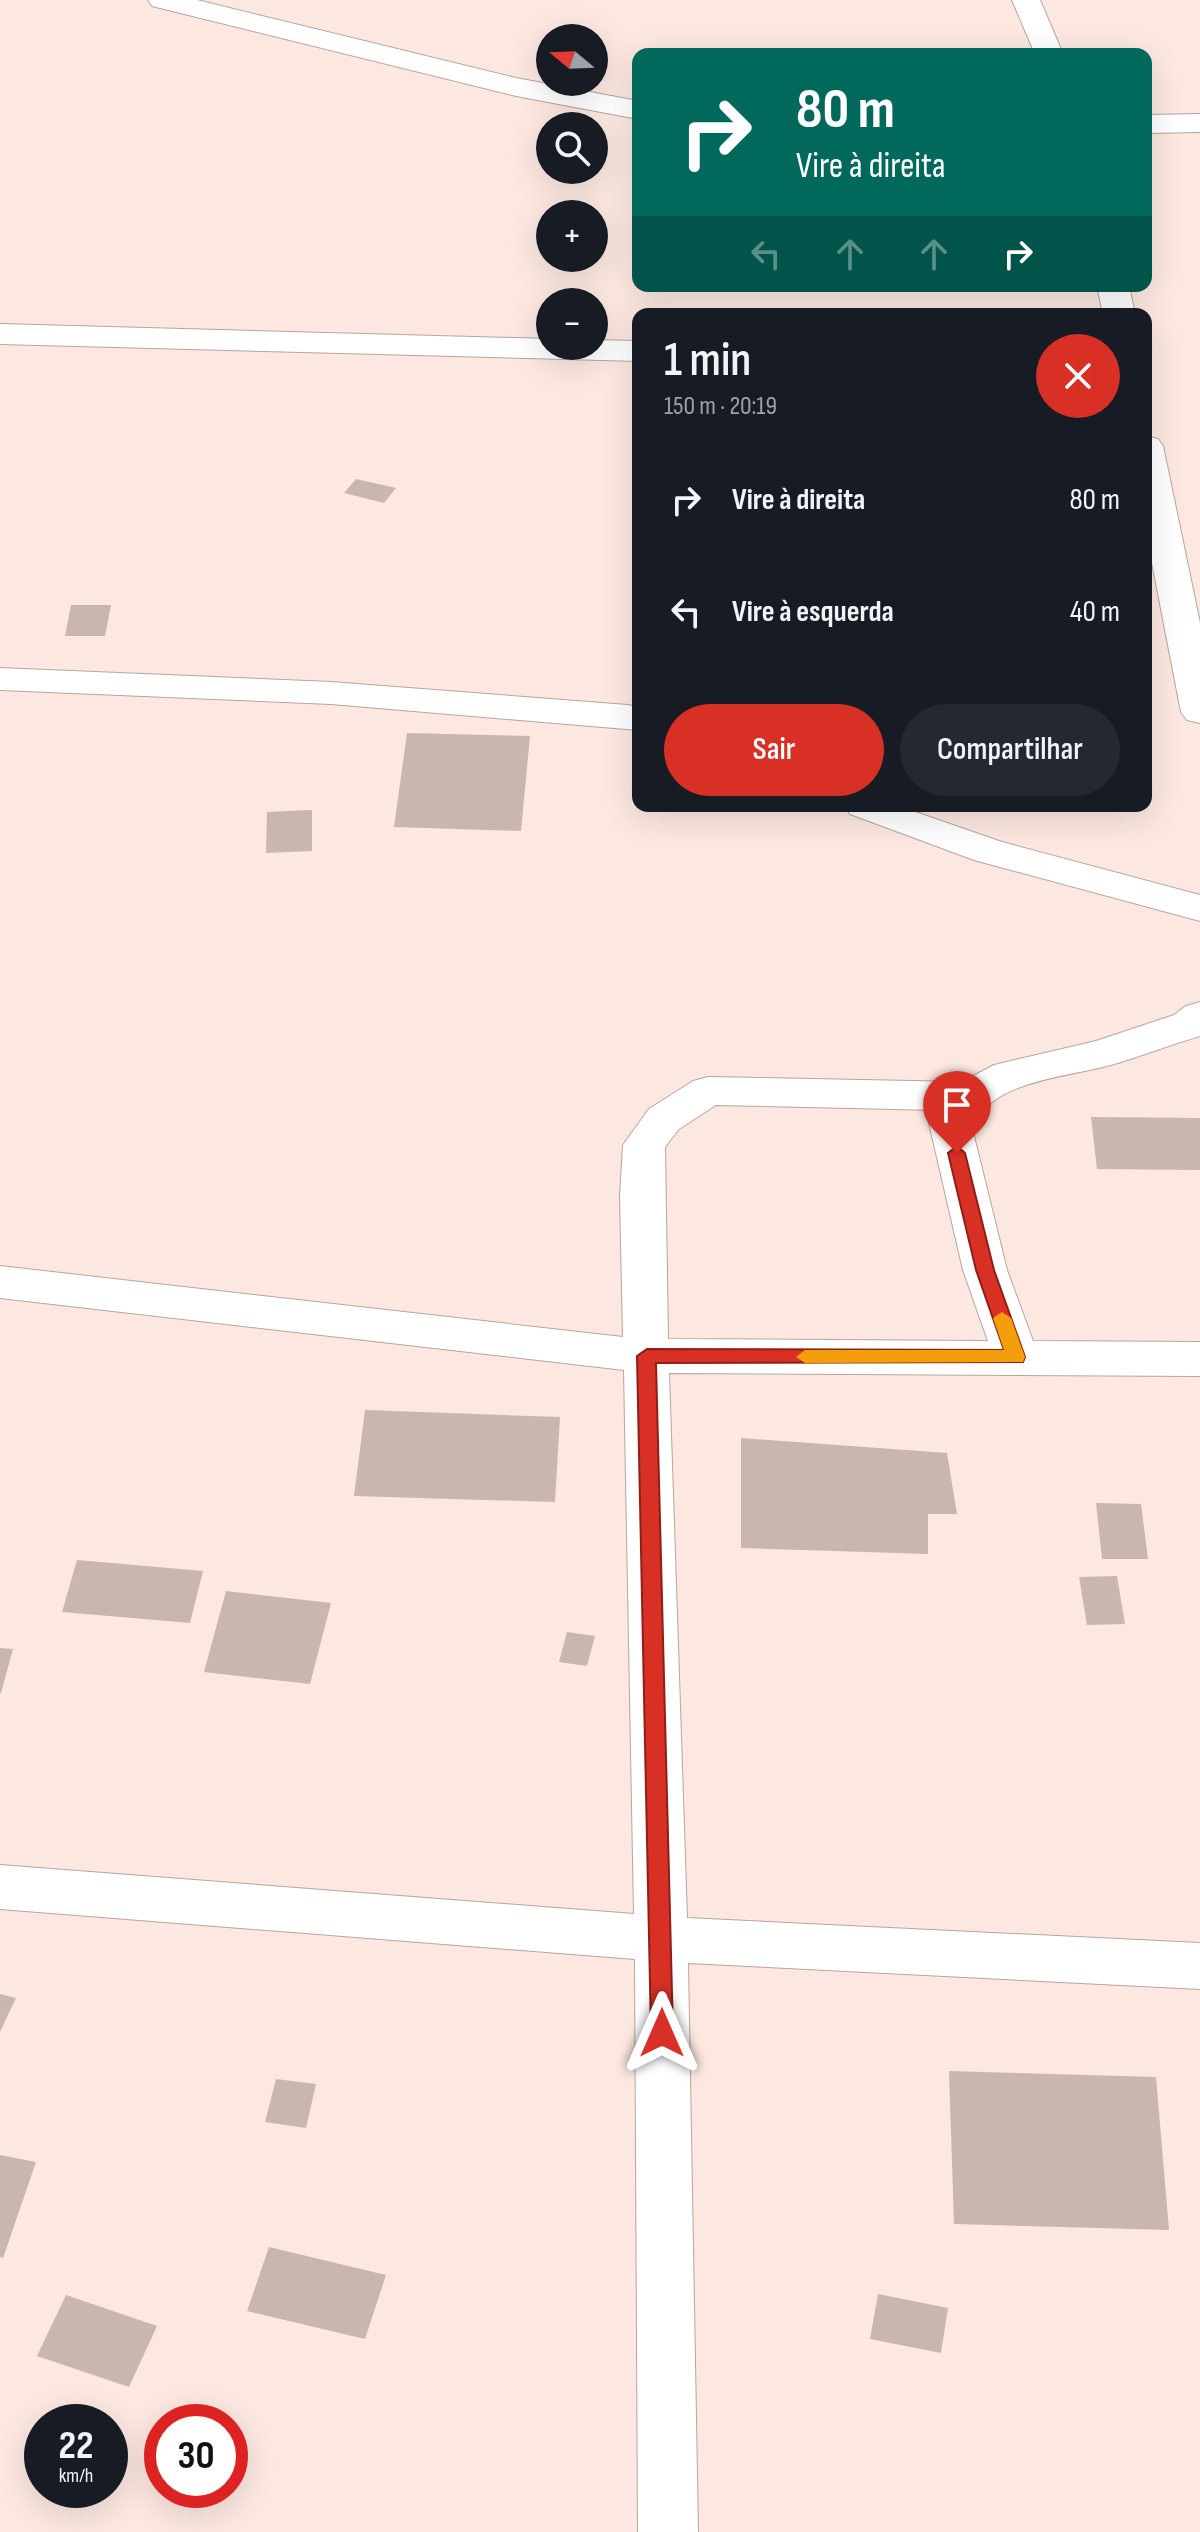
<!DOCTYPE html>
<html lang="pt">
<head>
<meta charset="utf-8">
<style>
	:root { --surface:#171b24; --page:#242831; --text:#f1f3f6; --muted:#9ea1a6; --accent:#d93025 }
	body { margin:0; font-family:"Sofia Sans Condensed",sans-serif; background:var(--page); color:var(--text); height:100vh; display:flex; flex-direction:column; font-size:30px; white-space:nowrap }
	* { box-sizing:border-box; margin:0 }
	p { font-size:26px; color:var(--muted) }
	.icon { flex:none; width:44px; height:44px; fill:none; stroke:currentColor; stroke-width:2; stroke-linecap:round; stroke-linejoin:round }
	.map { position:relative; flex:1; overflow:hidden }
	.details { position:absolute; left:632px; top:308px; width:520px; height:504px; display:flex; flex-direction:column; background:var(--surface); border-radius:16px; box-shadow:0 8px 32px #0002 }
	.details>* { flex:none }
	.guide { position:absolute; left:632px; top:48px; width:520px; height:244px; border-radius:16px; box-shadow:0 8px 32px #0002; background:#00695c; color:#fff; overflow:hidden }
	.needle { width:52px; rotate:289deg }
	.controls { position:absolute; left:536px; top:24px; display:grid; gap:16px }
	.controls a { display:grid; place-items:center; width:72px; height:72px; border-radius:50%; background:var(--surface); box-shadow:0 8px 32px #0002; font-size:40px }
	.speed { position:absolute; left:24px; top:2404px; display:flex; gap:16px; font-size:40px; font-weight:700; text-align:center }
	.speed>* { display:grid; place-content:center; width:104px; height:104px; border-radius:50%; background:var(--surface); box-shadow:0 8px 32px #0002; line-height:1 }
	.speed small { font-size:20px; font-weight:400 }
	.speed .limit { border:12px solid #d22; background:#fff; color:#111 }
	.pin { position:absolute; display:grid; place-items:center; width:68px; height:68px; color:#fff; margin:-82px -34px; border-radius:50% 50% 50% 0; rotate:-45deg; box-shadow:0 0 8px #0007 }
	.pin .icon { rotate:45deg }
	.me { position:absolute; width:88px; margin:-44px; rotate:0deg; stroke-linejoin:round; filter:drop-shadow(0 0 6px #0008) }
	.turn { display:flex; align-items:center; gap:28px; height:168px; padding:0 32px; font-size:36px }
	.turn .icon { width:104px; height:104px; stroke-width:2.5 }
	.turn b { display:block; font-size:56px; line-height:68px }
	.lanes { display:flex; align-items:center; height:76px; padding:0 32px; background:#0003; justify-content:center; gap:40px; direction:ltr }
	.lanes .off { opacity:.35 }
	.round { display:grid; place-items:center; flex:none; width:84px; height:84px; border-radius:42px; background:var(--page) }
	.head { display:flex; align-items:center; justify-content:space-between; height:136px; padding:0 32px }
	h1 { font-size:48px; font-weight:600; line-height:60px }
	.cta { display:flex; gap:16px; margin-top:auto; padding:16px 32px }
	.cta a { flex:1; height:92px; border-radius:48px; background:var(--accent); color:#fff; font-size:32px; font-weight:600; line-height:92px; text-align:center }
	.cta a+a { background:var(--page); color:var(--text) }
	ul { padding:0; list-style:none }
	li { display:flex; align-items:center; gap:24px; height:112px; padding:0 32px }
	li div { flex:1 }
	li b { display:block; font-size:30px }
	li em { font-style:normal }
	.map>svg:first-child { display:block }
</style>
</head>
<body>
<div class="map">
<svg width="1200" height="2532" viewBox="0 0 1200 2532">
	<rect width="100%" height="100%" fill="#fce8e1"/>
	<g fill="#c9b6b0">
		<path d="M356,479L396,488L384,503L344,493Z"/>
		<path d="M71,605H111L105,636H65Z"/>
		<path d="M407,733L530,736L521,831L394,827Z"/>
		<path d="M312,810V851L266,853L267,812Z"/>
		<path d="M1091,1117L1200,1118V1170L1097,1169Z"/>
		<path d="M365,1410L560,1417L555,1502L354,1496Z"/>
		<path d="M741,1438L947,1453L957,1514H928V1554L741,1548Z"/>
		<path d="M1096,1503L1141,1504L1148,1559H1102Z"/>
		<path d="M77,1560L203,1571L190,1623L62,1612Z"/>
		<path d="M1117,1576L1125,1624L1087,1625L1079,1577Z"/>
		<path d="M226,1591L331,1603L310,1684L204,1672Z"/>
		<path d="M567,1632L595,1636L587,1666L559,1662Z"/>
		<path d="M0,1648L13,1649L1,1693H0Z"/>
		<path d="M0,1994L16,1998L0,2032Z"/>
		<path d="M949,2071L1156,2077L1169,2230L954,2224Z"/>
		<path d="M276,2079L316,2084L306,2128L265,2122Z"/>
		<path d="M0,2155L36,2162L3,2258L0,2257Z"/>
		<path d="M269,2247L386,2275L365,2339L247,2311Z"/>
		<path d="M878,2294L948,2308L941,2353L870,2339Z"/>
		<path d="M66,2295L157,2326L129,2387L37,2356Z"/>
	</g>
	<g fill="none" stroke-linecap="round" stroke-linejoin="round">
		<defs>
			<g id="minor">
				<path d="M148,0H197L516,78L638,101V119L516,96L152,6Z"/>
				<path d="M1012,0H1040L1063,54H1035Z"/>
				<path d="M1200,114V132L1146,133V115Z"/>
				<path d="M1097,286H1129L1135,314H1103Z"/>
				<path d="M0,324L550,339V346H594V340L638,341V361L0,344Z"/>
				<path d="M1146,436L1158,439L1163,446L1200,623V723L1187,720L1181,712L1146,532Z"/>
				<path d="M0,668L331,682L628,705L638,707V730L331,704L0,690Z"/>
				<path d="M845,806H898L1002,842L1200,895V921L974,860L850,814Z"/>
				<path d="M1200,1002V1036C1170,1045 1141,1056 1111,1065C1063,1078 1000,1079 971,1124L1007,1270L1033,1341L1200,1342V1376L669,1373L687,1918L1200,1943V1989L688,1963L698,2532H638L635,1959L0,1909V1865L634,1914L624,1370L0,1298V1266L623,1337L620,1196L623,1145L649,1109L693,1081L708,1077L962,1082L994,1065L1096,1041L1174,1015L1186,1006ZM716,1105L937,1110L929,1123L963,1270L988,1341L668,1339L665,1147L679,1129Z"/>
			</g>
		</defs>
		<use href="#minor" stroke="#b8a59f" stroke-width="2"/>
		<use href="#minor" fill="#fff" fill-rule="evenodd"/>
	</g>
	<path fill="#d93025" stroke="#8d1f18" stroke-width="2" d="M957,1146L965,1153L994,1270L1025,1357L1023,1362L656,1363L673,2033L670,2039L662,2042L654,2039L651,2033L637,1356L647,1349L1004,1350L976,1270L948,1153Z"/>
	<path fill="#f59e0b" d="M1002,1312L1011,1318L1025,1357L1023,1362L805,1363L796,1357L805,1350H1004L993,1318Z"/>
</svg>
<div class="controls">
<a><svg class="needle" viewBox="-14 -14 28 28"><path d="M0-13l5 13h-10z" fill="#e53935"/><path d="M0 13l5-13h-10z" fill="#9ea1a6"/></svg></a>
<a><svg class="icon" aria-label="search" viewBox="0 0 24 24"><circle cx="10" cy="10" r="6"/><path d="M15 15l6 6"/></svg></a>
<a>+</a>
<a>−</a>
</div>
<div class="speed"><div>22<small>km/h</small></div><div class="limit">30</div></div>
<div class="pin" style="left:957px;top:1153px;background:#d93025"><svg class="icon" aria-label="arrive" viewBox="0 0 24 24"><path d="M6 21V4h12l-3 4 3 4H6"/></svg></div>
<svg class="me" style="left:662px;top:2033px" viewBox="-20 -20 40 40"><path d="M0-17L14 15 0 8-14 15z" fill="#d93025" stroke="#fff" stroke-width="4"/></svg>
<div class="guide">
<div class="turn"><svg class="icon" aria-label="right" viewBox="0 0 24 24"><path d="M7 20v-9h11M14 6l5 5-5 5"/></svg><div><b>80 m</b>Vire à direita</div></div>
<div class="lanes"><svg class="icon off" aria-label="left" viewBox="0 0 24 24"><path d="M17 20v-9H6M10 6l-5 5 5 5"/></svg><svg class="icon off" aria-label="ahead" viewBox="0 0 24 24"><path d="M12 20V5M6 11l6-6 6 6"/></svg><svg class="icon off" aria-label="ahead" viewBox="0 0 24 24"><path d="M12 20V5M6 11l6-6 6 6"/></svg><svg class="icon" aria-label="right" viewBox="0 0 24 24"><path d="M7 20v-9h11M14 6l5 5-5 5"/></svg></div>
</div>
<section class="details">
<div class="head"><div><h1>1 min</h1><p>150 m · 20:19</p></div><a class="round" style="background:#d93025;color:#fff"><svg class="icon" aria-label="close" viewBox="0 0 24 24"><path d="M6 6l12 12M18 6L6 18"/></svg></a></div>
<ul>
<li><svg class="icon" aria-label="right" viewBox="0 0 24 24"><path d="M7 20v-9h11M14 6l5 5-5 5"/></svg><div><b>Vire à direita</b></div><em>80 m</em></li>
<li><svg class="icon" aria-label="left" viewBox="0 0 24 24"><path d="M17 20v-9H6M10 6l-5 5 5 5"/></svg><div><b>Vire à esquerda</b></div><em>40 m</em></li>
</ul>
<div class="cta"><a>Sair</a><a>Compartilhar</a></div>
</section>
</div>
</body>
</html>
